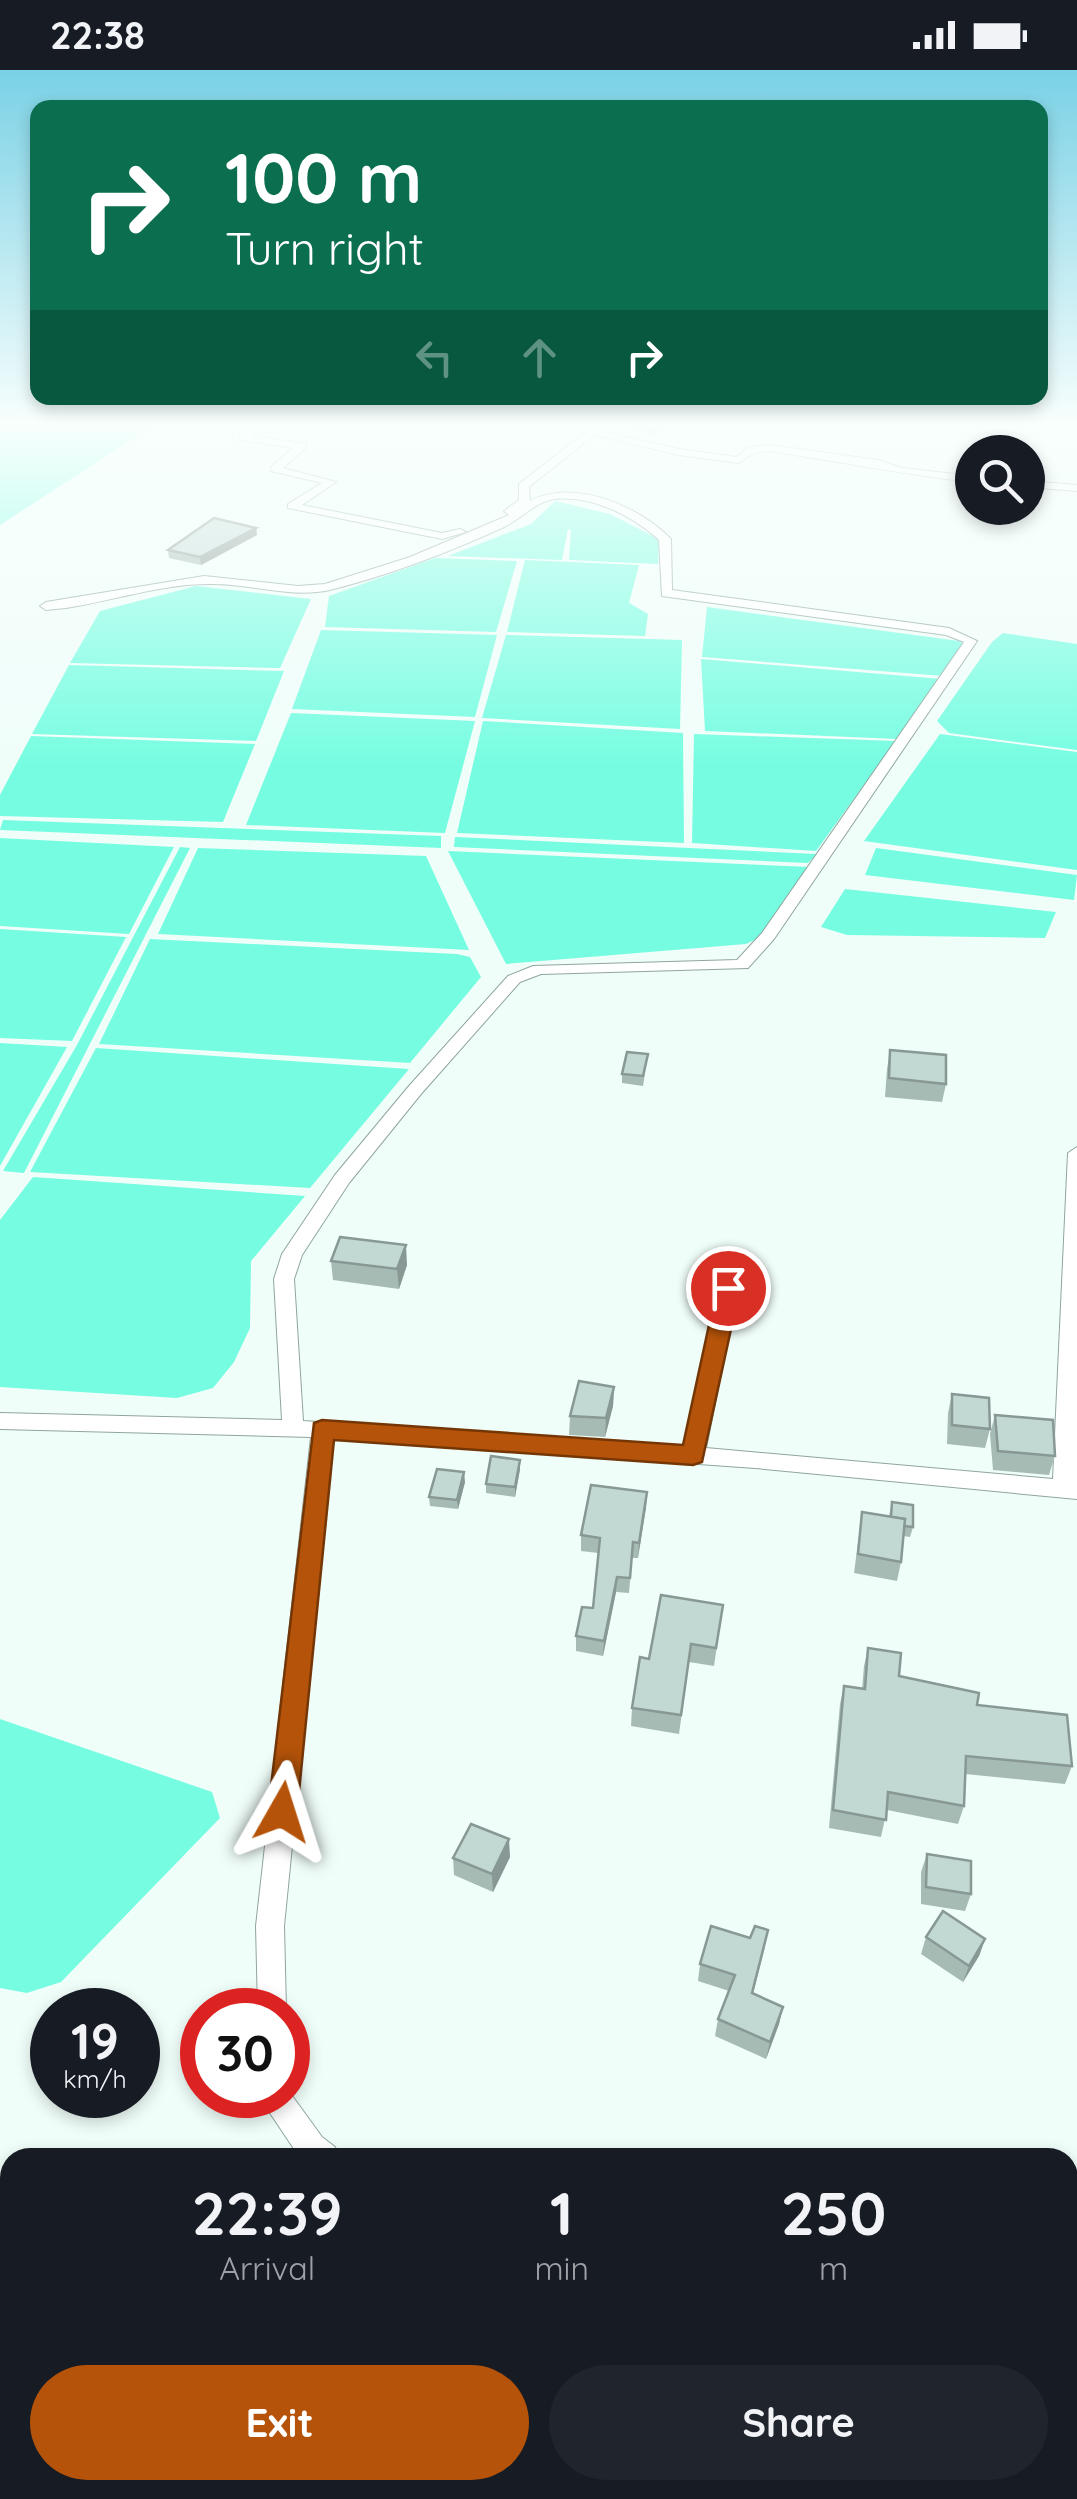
<!DOCTYPE html>
<html lang="en">
<head>
<meta charset="utf-8">
<style>
	:root { --surface:#171b24; --page:#20242c; --text:#f1f3f6; --muted:#9ea1a6; --accent:#b45309 }
	body { margin:0; font-family:Quicksand,sans-serif; background:var(--page); color:var(--text); height:100vh; display:flex; flex-direction:column; font-size:38px; white-space:nowrap }
	* { box-sizing:border-box; margin:0 }
	p { font-size:32px; color:var(--muted) }
	.icon { flex:none; width:55px; height:55px; fill:none; stroke:currentColor; stroke-width:2; stroke-linecap:round; stroke-linejoin:round }
	.map { position:relative; flex:1; overflow:hidden }
	.sheet { position:absolute; left:0px; top:2078px; width:1078px; height:352px; display:flex; flex-direction:column; background:var(--surface); border-radius:30px 30px 0 0; box-shadow:0 5px 15px #0003 }
	.sheet>* { flex:none }
	.top-card { position:absolute; left:30px; top:30px; width:1018px; height:305px; border-radius:20px; box-shadow:0 5px 15px #0003; background:#0b6e4f; color:#fff; overflow:hidden }
	.buttons { position:absolute; left:955px; top:365px; display:grid; gap:20px }
	.buttons a { display:grid; place-items:center; width:90px; height:90px; border-radius:50%; background:var(--surface); box-shadow:0 5px 15px #0003; font-size:50px }
	.speed { position:absolute; left:30px; top:1918px; display:flex; gap:20px; font-size:50px; font-weight:700; text-align:center }
	.speed>* { display:grid; place-content:center; width:130px; height:130px; border-radius:50%; background:var(--surface); box-shadow:0 5px 15px #0003; line-height:1 }
	.speed small { font-size:25px; font-weight:400 }
	.speed .limit { border:15px solid #d22; background:#fff; color:#111 }
	.pin { position:absolute; display:grid; place-items:center; width:85px; height:85px; color:#fff; margin:-42px; border:5px solid #fff; border-radius:50%; box-shadow:0 2px 10px #0007 }
	.me { position:absolute; width:110px; margin:-55px; rotate:6deg; stroke-linejoin:round; filter:drop-shadow(0 0 8px #0008) }
	.turn { display:flex; align-items:center; gap:35px; height:210px; padding:0 30px; font-size:45px }
	.turn .icon { width:130px; height:130px; stroke-width:2.5 }
	.turn b { display:block; font-size:70px; line-height:85px }
	.lanes { display:flex; align-items:center; height:95px; padding:0 30px; background:#0003; justify-content:center; gap:50px; direction:ltr }
	.lanes .off { opacity:.35 }
	.eta { display:flex; justify-content:space-evenly; align-items:center; height:170px; text-align:center }
	.eta b { font-size:60px; font-weight:700; line-height:70px }
	.cta { display:flex; gap:20px; margin-top:auto; padding:20px 30px }
	.cta a { flex:1; height:115px; border-radius:60px; background:var(--accent); color:#fff; font-size:40px; font-weight:700; line-height:115px; text-align:center }
	.cta a+a { background:var(--page); color:var(--text) }
	.status { display:flex; justify-content:space-between; align-items:center; height:70px; padding:0 50px; background:var(--surface); direction:ltr }
	.status svg { height:28px; fill:currentColor }
	.map>svg:first-child { display:block }
</style>
</head>
<body>
<div class="status"><b>22:38</b><svg viewBox="0 0 49 12"><path d="M0 12V9h3v3zM5 12V6h3v6zM10 12V3h3v9zM15 12V0h3v12zM26 1h20v11H26zM47 4h2v5h-2z"/></svg></div>
<div class="map">
<svg width="1077" height="2429" viewBox="0 0 1077 2429">
	<rect width="100%" height="100%" fill="#f0fefa"/>
	<g fill="#76fde1">
		<path d="M0,355H154L0,455Z"/>
		<path d="M555,431L610,444L659,469L658,494L569,490L571,460L568,459L562,490L448,486L531,454Z"/>
		<path d="M435,488L517,491L496,562L325,557L329,526Z"/>
		<path d="M525,490L639,495L629,533L648,544L645,566L507,562Z"/>
		<path d="M196,516L311,529L280,598L70,593L100,541Z"/>
		<path d="M707,537L959,571L965,575L944,606L702,587Z"/>
		<path d="M321,560L497,565L475,647L292,639Z"/>
		<path d="M1003,563L1077,574V680L949,663L937,651L992,572Z"/>
		<path d="M506,565L682,570L680,659L482,648Z"/>
		<path d="M701,589L942,609L898,669L705,661Z"/>
		<path d="M69,595L284,601L256,671L32,664Z"/>
		<path d="M291,643L475,651L445,763L246,755Z"/>
		<path d="M483,651L683,663L684,773L457,763Z"/>
		<path d="M694,664L896,671L816,781L692,773Z"/>
		<path d="M940,664L1077,682V800L864,771Z"/>
		<path d="M31,666L255,674L223,752L0,746V725Z"/>
		<path d="M3,750L441,766V778L0,760Z"/>
		<path d="M455,767L817,784L808,793L454,777Z"/>
		<path d="M0,768L174,777L129,864L0,856Z"/>
		<path d="M180,777L190,778L24,1103L3,1101L77,975Z"/>
		<path d="M198,778L426,786L469,880L158,864Z"/>
		<path d="M876,778L1077,805L1074,830L865,805Z"/>
		<path d="M448,781L810,797L763,866L746,874L506,894Z"/>
		<path d="M845,819L1056,842L1045,868L847,865L821,857Z"/>
		<path d="M0,859L126,867L72,971L0,968Z"/>
		<path d="M150,869L457,884L470,887L481,907L410,993L99,974Z"/>
		<path d="M0,973L67,977L0,1096Z"/>
		<path d="M96,978L409,999L310,1118L30,1102Z"/>
		<path d="M33,1107L305,1126L251,1191L250,1258L234,1292L213,1318L177,1328L0,1317V1150Z"/>
		<path d="M0,1649L212,1722L220,1748L61,1912L27,1923L0,1918Z"/>
	</g>
	<g fill="none" stroke-linecap="round" stroke-linejoin="round">
		<defs>
			<g id="minor">
				<path d="M253,355H263L252,366L306,374V378L283,398L336,412L302,435L442,463L460,459L466,462L442,469L288,438V434L322,413L271,401V397L293,378L240,370V366Z"/>
				<path d="M595,355H606L600,361L679,379L737,387L747,378L769,375L878,390L902,398L972,406V412C904,405 837,391 769,381L754,383L739,393L679,385L594,365L529,417L530,431C574,408 639,436 671,469L672,520L949,558L977,571L774,869L748,898L541,904L520,912L421,1024L349,1113L302,1185L294,1209L303,1351L684,1376L718,1218L728,1211L738,1218L706,1378L1053,1409L1068,1083L1077,1077V1429L755,1398L333,1368L284,1856L286,1940H258L256,1856L311,1367L0,1359V1343L282,1350L274,1209L282,1184L335,1105L409,1016L508,906L533,896L737,890L762,863L964,572L946,565L662,526L659,470C633,446 592,425 555,429C536,431 520,450 502,458C447,483 389,505 330,520C290,529 249,513 209,514C161,514 113,531 66,538L46,540L40,536L46,532L204,506L298,516L325,514L410,487L509,445L504,441L519,430V414Z"/>
				<path d="M1028,411L1077,415V421L1028,417Z"/>
				<path d="M288,2020L322,2067L335,2077L339,2088H300L258,2025H288Z"/>
				<path d="M428,2420H462L459,2429H425Z"/>
			</g>
		</defs>
		<use href="#minor" stroke="#8fa59f" stroke-width="2"/>
		<use href="#minor" fill="#fff" fill-rule="evenodd"/>
	</g>
	<g fill="#a7bbb5">
		<path d="M610,355H666L654,364Z"/>
		<path d="M256,458L257,465L201,495L169,488L168,480Z"/>
		<path d="M890,980L946,1014L942,1032L885,1027L887,999Z"/>
		<path d="M648,984L643,1016L622,1013V1004Z"/>
		<path d="M331,1191L407,1195L399,1219L333,1210Z"/>
		<path d="M614,1317L613,1336L605,1367L569,1365L570,1346Z"/>
		<path d="M952,1324L990,1359L985,1378L947,1374L948,1343Z"/>
		<path d="M995,1345L1055,1386L1049,1405L993,1400L990,1364Z"/>
		<path d="M520,1390V1399L515,1427L486,1423V1414Z"/>
		<path d="M465,1412L458,1439L430,1436L429,1427Z"/>
		<path d="M647,1422L638,1488H632L629,1523L616,1522L603,1586L576,1581V1566L593,1538L598,1483L581,1481V1465Z"/>
		<path d="M892,1432L913,1457L910,1467L903,1466L901,1492L897,1511L854,1503L862,1442L889,1446Z"/>
		<path d="M723,1535L714,1596L689,1592L679,1664L631,1656L632,1638Z"/>
		<path d="M868,1578L899,1606L977,1635L1072,1696L1065,1714L965,1704L964,1736L958,1754L887,1740L881,1767L829,1758L840,1634L844,1616L862,1619L864,1596Z"/>
		<path d="M927,1784L971,1824L965,1841L921,1834V1802Z"/>
		<path d="M510,1787L493,1822L454,1805L453,1788Z"/>
		<path d="M926,1867L985,1869L979,1886L963,1912L921,1884Z"/>
		<path d="M765,1877L753,1924L783,1937L779,1954L766,1989L715,1966L718,1949L729,1921L698,1911L700,1894Z"/>
	</g>
	<g fill="#889894">
		<path d="M658,355H666L654,364V357Z"/>
		<path d="M256,458L257,465L201,495L200,487Z"/>
		<path d="M406,1175L407,1195L399,1219L397,1199Z"/>
		<path d="M614,1317L613,1336L605,1367L606,1348Z"/>
		<path d="M520,1390V1399L515,1427V1417Z"/>
		<path d="M464,1402L465,1412L458,1439L457,1430Z"/>
		<path d="M647,1422L646,1438L638,1488L639,1473Z"/>
		<path d="M617,1507L616,1522L603,1586L604,1571Z"/>
		<path d="M509,1769L510,1787L493,1822L492,1804Z"/>
		<path d="M985,1869L979,1886L963,1912L969,1896Z"/>
		<path d="M783,1937L779,1954L766,1989L770,1972Z"/>
	</g>
	<g fill="#c2d9d3" stroke="#889894" stroke-width="2.5">
		<path d="M214,448L256,458L200,487L168,480Z"/>
		<path d="M890,980L946,985V1014L889,1008Z"/>
		<path d="M627,982L648,984L643,1006L622,1004Z"/>
		<path d="M340,1167L406,1175L397,1199L331,1191Z"/>
		<path d="M579,1311L614,1317L606,1348L570,1346Z"/>
		<path d="M952,1324L989,1328L990,1359L952,1355Z"/>
		<path d="M995,1345L1053,1350L1055,1386L998,1381Z"/>
		<path d="M491,1386L520,1390L515,1417L486,1414Z"/>
		<path d="M437,1399L464,1402L457,1430L429,1427Z"/>
		<path d="M591,1415L647,1422L639,1473L633,1472L630,1508L617,1507L604,1571L576,1566L582,1537L593,1538L600,1468L581,1465Z"/>
		<path d="M892,1432L913,1435V1457L904,1456L905,1449L891,1447Z"/>
		<path d="M862,1442L905,1449L901,1492L858,1484Z"/>
		<path d="M661,1525L723,1535L716,1578L691,1574L681,1645L632,1638L640,1587L649,1589Z"/>
		<path d="M868,1578L901,1583L899,1606L979,1623L977,1635L1067,1645L1072,1696L966,1686L964,1736L888,1722L886,1750L833,1740L844,1616L865,1619Z"/>
		<path d="M471,1754L509,1769L492,1804L453,1788Z"/>
		<path d="M927,1784L971,1791V1824L926,1817Z"/>
		<path d="M943,1841L985,1869L969,1896L926,1867Z"/>
		<path d="M711,1856L750,1868L755,1856L768,1860L752,1923L783,1937L770,1972L718,1949L735,1905L700,1894Z"/>
	</g>
	<linearGradient id="sky" x2="0" y2="1"><stop stop-color="#7ad1e5"/><stop offset="0.51" stop-color="#f8fffd"/><stop offset="1" stop-color="#f8fffd" stop-opacity="0"/></linearGradient>
	<rect width="1077" height="695" fill="url(#sky)"/>
	<path fill="#b45309" stroke="#753606" stroke-width="2.5" d="M728,1210L740,1218L702,1392L693,1395L334,1370L297,1742L293,1751L282,1755L272,1751L268,1742L314,1353L322,1350L683,1375L717,1218Z"/>
</svg>
<div class="buttons">
<a><svg class="icon" aria-label="search" viewBox="0 0 24 24"><circle cx="10" cy="10" r="6"/><path d="M15 15l6 6"/></svg></a>
</div>
<div class="speed"><div>19<small>km/h</small></div><div class="limit">30</div></div>
<div class="pin" style="left:728px;top:1218px;background:#d93025"><svg class="icon" aria-label="arrive" viewBox="0 0 24 24"><path d="M6 21V4h12l-3 4 3 4H6"/></svg></div>
<svg class="me" style="left:282px;top:1742px" viewBox="-20 -20 40 40"><path d="M0-17L14 15 0 8-14 15z" fill="#b45309" stroke="#fff" stroke-width="4"/></svg>
<div class="top-card">
<div class="turn"><svg class="icon" aria-label="right" viewBox="0 0 24 24"><path d="M7 20v-9h11M14 6l5 5-5 5"/></svg><div><b>100 m</b>Turn right</div></div>
<div class="lanes"><svg class="icon off" aria-label="left" viewBox="0 0 24 24"><path d="M17 20v-9H6M10 6l-5 5 5 5"/></svg><svg class="icon off" aria-label="ahead" viewBox="0 0 24 24"><path d="M12 20V5M6 11l6-6 6 6"/></svg><svg class="icon" aria-label="right" viewBox="0 0 24 24"><path d="M7 20v-9h11M14 6l5 5-5 5"/></svg></div>
</div>
<section class="sheet">
<div class="eta">
<div><b>22:39</b><p>Arrival</p></div>
<div><b>1</b><p>min</p></div>
<div><b>250</b><p>m</p></div>
</div>
<div class="cta"><a>Exit</a><a>Share</a></div>
</section>
</div>
</body>
</html>
